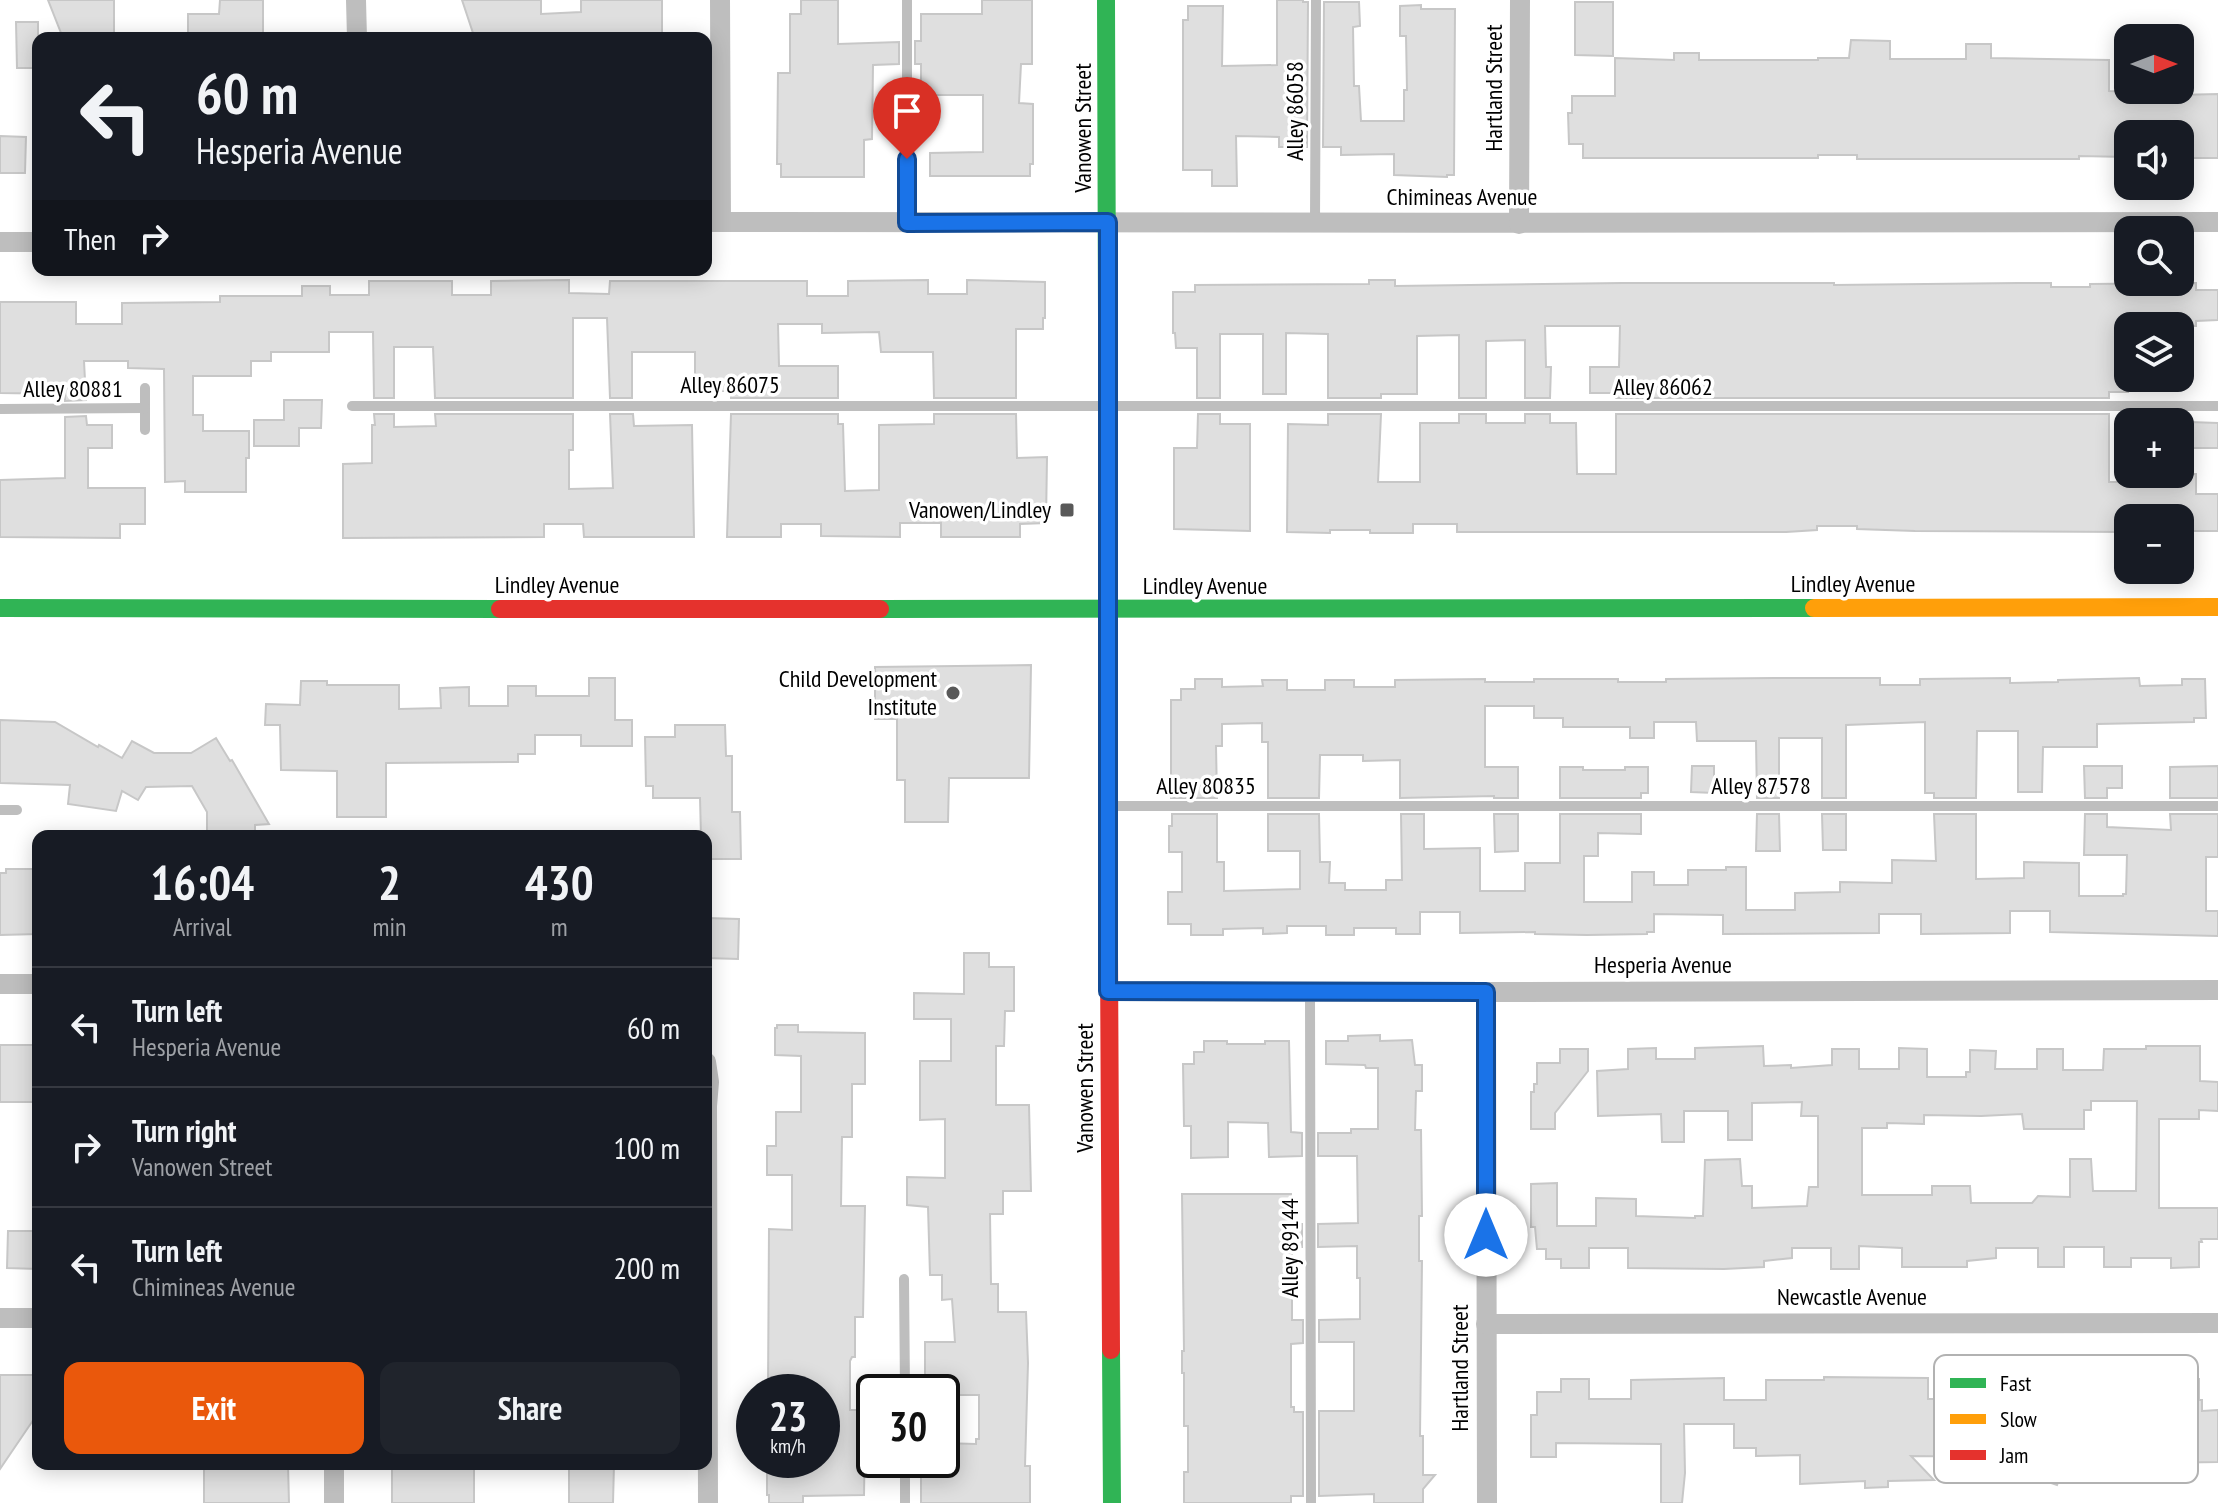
<!DOCTYPE html>
<html lang="en">
<head>
<meta charset="utf-8">
<style>
	:root { --surface:#171b24; --page:#20242c; --text:#f1f3f6; --muted:#9ea1a6; --line:#363941; --accent:#ea580c }
	body { margin:0; font-family:"PT Sans Narrow",sans-serif; background:var(--page); color:var(--text); height:100vh; display:flex; flex-direction:column; font-size:30px; white-space:nowrap }
	* { box-sizing:border-box; margin:0 }
	p { font-size:26px; color:var(--muted) }
	.icon { flex:none; width:44px; height:44px; fill:none; stroke:currentColor; stroke-width:2; stroke-linecap:round; stroke-linejoin:round }
	.map { position:relative; flex:1; overflow:hidden }
	.drawer { position:absolute; left:32px; top:830px; width:680px; height:640px; display:flex; flex-direction:column; background:var(--surface); border-radius:16px; box-shadow:0 4px 20px #0003 }
	.drawer>* { flex:none }
	.banner { position:absolute; left:32px; top:32px; width:680px; height:244px; border-radius:16px; box-shadow:0 4px 20px #0003; background:#171b24; color:var(--text); overflow:hidden }
	.needle { width:52px; rotate:90deg }
	.buttons { position:absolute; left:2114px; top:24px; display:grid; gap:16px }
	.buttons a { display:grid; place-items:center; width:80px; height:80px; border-radius:16px; background:var(--surface); box-shadow:0 4px 20px #0003; font-size:40px }
	.speed { position:absolute; left:736px; top:1374px; display:flex; gap:16px; font-size:40px; font-weight:700; text-align:center }
	.speed>* { display:grid; place-content:center; width:104px; height:104px; border-radius:50%; background:var(--surface); box-shadow:0 4px 20px #0003; line-height:1 }
	.speed small { font-size:20px; font-weight:400 }
	.speed .limit { border:4px solid #111; border-radius:12px; background:#fff; color:#111 }
	.pin { position:absolute; display:grid; place-items:center; width:68px; height:68px; color:#fff; margin:-82px -34px; border-radius:50% 50% 50% 0; rotate:-45deg; box-shadow:0 0 8px #0007 }
	.pin .icon { rotate:45deg }
	.me { position:absolute; width:88px; margin:-44px; rotate:0deg; stroke-linejoin:round; filter:drop-shadow(0 0 6px #0008) }
	.turn { display:flex; align-items:center; gap:28px; height:168px; padding:0 32px; font-size:36px }
	.turn .icon { width:104px; height:104px; stroke-width:2.5 }
	.turn b { display:block; font-size:56px; line-height:68px }
	.then { display:flex; align-items:center; height:76px; padding:0 32px; background:#0003; gap:16px; font-size:30px }
	.eta { display:flex; justify-content:space-evenly; align-items:center; height:136px; text-align:center }
	.eta b { font-size:48px; font-weight:600; line-height:56px }
	.button { display:flex; gap:16px; margin-top:auto; padding:16px 32px }
	.button a { flex:1; height:92px; border-radius:16px; background:var(--accent); color:#fff; font-size:32px; font-weight:600; line-height:92px; text-align:center }
	.button a+a { background:var(--page); color:var(--text) }
	ul { padding:0; list-style:none }
	li { display:flex; align-items:center; gap:24px; height:120px; padding:0 32px; border-top:2px solid var(--line) }
	li div { flex:1 }
	li b { display:block; font-size:30px }
	li em { font-style:normal }
	.map>svg:first-child { display:block }
</style>
</head>
<body>
<div class="map">
<svg width="2218" height="1503" viewBox="0 0 2218 1503">
	<rect width="100%" height="100%" fill="#fff"/>
	<g fill="#dfdfdf" stroke="#c7c7c7" stroke-width="2" fill-rule="evenodd">
		<path d="M48,0H114V37L63,38Z"/>
		<path d="M220,0H263V38H188V14H219Z"/>
		<path d="M462,0H541V14L581,12V0H662V38L567,37V35L474,36Z"/>
		<path d="M801,0H838V44L899,42V64L873,65L872,139L864,140V177H781V164H777L778,73H790V14H801Z"/>
		<path d="M982,0H1032V64H1021L1019,103L1033,104V164H1030V176H930V153L983,152V95H921V64H915V41H921V14H982Z"/>
		<path d="M1277,0H1303V2H1308L1307,147H1279V137L1236,136L1237,186H1212V170H1183V20H1188V6H1223L1222,66L1277,65Z"/>
		<path d="M1324,2H1359L1360,26L1353,27L1354,86H1359L1361,121H1404V90H1407L1406,36H1400V6L1421,5V9H1455L1454,175H1447V177L1394,175V154L1341,155V147H1323Z"/>
		<path d="M1575,2H1613V56L1575,55Z"/>
		<path d="M16,22H38V68H17Z"/>
		<path d="M1851,40L1890,41V59H1966V44H1991V58L2109,60V91L2136,92V96L2218,94V158H2180V134H2128V157L2079,156V159H1857V155H1818V158H1583V144H1569L1568,113H1572V96H1615V58L1674,60V53H1699V60H1818V58H1849Z"/>
		<path d="M0,136L26,137L25,173H0Z"/>
		<path d="M569,280V293L609,294L610,281H807V296H848V281L928,280V294H967V280L1045,282V318H1043V329H1016V398H934L933,352H881L879,332L822,333V324H778L779,366H838V398H731V391H695V352H632V398H610L607,318H573V398H435L433,347H394V398H374L373,332H329V352H271V361H251V376H193V415H203V431H249V458H246V492H185V481L165,482L164,369L128,368V361H84L86,400L65,401V394L0,393V302H76V324H122V303L220,302V296H302V286H330V295H369V281H452V295H491V281Z"/>
		<path d="M1369,280H1395V286L1622,283H1834V285L2018,283H2051V287H2090V284L2196,283V290H2218V320L2196,321V326H2128V392H2109V398H1616V393H1590V367H1619L1620,326H1545L1546,367H1551L1550,398H1525V340L1486,341V398H1459V335L1417,336V394H1381V398H1328V334L1286,333V394H1263V334H1220V398H1197V348H1176L1175,333H1173V292H1195V285L1369,284Z"/>
		<path d="M284,400H322L321,428H299V446H254V420H284Z"/>
		<path d="M374,414H394V427L436,426L435,414H573V450H569V489L613,488L610,414H633L634,426L692,425L694,537H584L583,524H544V537L343,538V464L372,463V425H375Z"/>
		<path d="M731,414H838V424H843L845,491L879,490V425L934,424V414H1016L1017,458L1047,457L1046,523L1020,524V537H941V523H900V537L821,536V524H781V537H727Z"/>
		<path d="M1198,414H1220V424H1250V531L1174,529V448H1197Z"/>
		<path d="M1328,414H1381L1378,482H1420V423H1459V414H1486V423H1525V414H1550V423H1576L1577,474H1616V414H2109V482H2149V474H2196V494H2218V531H2180V518H2128V532L1915,531L1857,529V526H1817V530L1786,532H1457V524H1413V533H1370V530H1330V533L1287,532L1288,424L1328,425Z"/>
		<path d="M86,416L87,425H112V448H88V488H145V524H120V538L0,537V480L65,478V417Z"/>
		<path d="M2190,422L2218,423V448H2190Z"/>
		<path d="M1031,665L1029,778H949L948,822H905V780H897V719H875V667Z"/>
		<path d="M589,678H615V720H632V746H581V735H535V754H518V762L386,763V817H337V771L281,770L280,725H265L266,704L300,705L301,681H327V685H399V709L441,708L440,688L469,687V706H508V686H536V696H589Z"/>
		<path d="M1774,678H1880V685H1920V679L2010,678V683L2058,682V680L2139,678L2140,686L2182,685V679H2205L2206,718H2194V722L2097,724V747H2043L2042,792H2018V731H1977L1976,798H1934V793H1925V722L1846,725V798H1822V738H1779V798H1757L1756,741H1697L1696,722H1654V738H1630V727H1563V718H1534V706H1485V767H1518V798H1494V796L1400,798V760L1363,761V755H1320L1319,798H1268V742H1262V723L1222,724V746H1216L1217,798H1171V700H1181V689H1195V679H1222V687L1263,686L1262,680H1287V690H1325V680H1354V687H1395V680L1485,679V682H1534V679H1618V682H1666V679Z"/>
		<path d="M0,720L55,722L98,747L99,745L122,758L132,741L154,753H191L216,738L230,761L232,760L269,824L255,825V836H207V812L192,786L146,787L138,800L122,791L116,811L68,804L70,785L0,783Z"/>
		<path d="M675,725H725L726,756H732V812H740L741,859H706V836H701L700,798H653V786H646L645,737H675Z"/>
		<path d="M1692,766H1714V793L1691,792Z"/>
		<path d="M2084,766H2122V788H2107V798H2085Z"/>
		<path d="M2218,766V798H2170V767Z"/>
		<path d="M1560,767H1583V770H1625V767H1648V793H1641V798H1560Z"/>
		<path d="M1172,814H1217V862H1224V891L1300,889V851H1268V814H1319L1320,862H1330L1329,883H1345V890H1386V880H1402L1401,814H1424V849L1480,848V891H1525V863H1560V814H1641V834L1598,833V856H1584V902H1632V872H1654V885H1688V870H1726V867H1746V910H1795V893L1840,892V882L1892,883V860L1936,861L1934,814H1976V879L2024,878V862L2079,863V896H2123V894H2126L2127,855H2084L2085,814H2107V827L2171,830L2170,814H2218V857H2206V911H2218V936L2050,932V911H2010V933L1921,934V914H1879V933L1723,934V915L1654,914V932H1647V934L1587,935L1535,934V932L1460,933V912H1420V934H1396V928H1354V935H1326V926H1287V933L1263,934V928L1223,929V935H1191V924H1168V892H1182V852H1169V826H1172Z"/>
		<path d="M1494,814H1518V851L1495,852Z"/>
		<path d="M1757,814H1779L1780,851H1756Z"/>
		<path d="M1822,814H1846V850H1823Z"/>
		<path d="M6,869H38V934L0,935V873H6Z"/>
		<path d="M706,918L739,919L738,959L706,958Z"/>
		<path d="M964,953H989V967H1014V1011H1005L1004,1046H996V1105H1029L1031,1191H1003V1214H990L991,1284H998V1312H1026L1028,1363L1025,1466H1030V1503H921V1460H942V1443L976,1444V1439H979V1395H942V1392H925V1342H955L952,1299L942,1300V1275H930L928,1207L907,1205V1177L945,1178V1119L920,1120V1061H951V1019H914V993L964,994Z"/>
		<path d="M777,1025H798V1032L865,1033V1084H852V1137H842L841,1206H865L863,1317H855V1357H852L850,1361V1410H874V1434H865L864,1495L803,1496V1503H769V1495H767V1468H793V1460H822V1392H768L769,1229L792,1230V1175H767V1146H776V1112H801V1056L775,1055V1028H777Z"/>
		<path d="M1380,1035V1041L1412,1040L1415,1065H1422V1091H1416L1415,1130H1421L1422,1216H1419V1261H1422L1420,1436H1423V1475H1435L1423,1489V1503H1374V1494L1319,1496V1411H1354V1342H1319V1320L1360,1319V1278H1357V1246L1318,1247V1224L1358,1223L1357,1156H1318V1133H1351V1129H1378V1068H1366L1365,1065L1326,1064V1041H1348V1036Z"/>
		<path d="M1204,1041H1227V1044H1265V1041H1289L1291,1132L1302,1133V1156L1269,1157L1268,1123L1228,1122V1157L1191,1158V1126H1184L1183,1064H1194V1052H1204Z"/>
		<rect x="0" y="1045" width="38" height="57"/>
		<path d="M1763,1046L1764,1066L1791,1065V1068L1832,1065V1049H1859V1069H1899V1048L1927,1049V1077H1966V1072H1970V1050L1996,1051L1995,1069H2037V1049H2063V1070H2103L2104,1049H2146V1046H2200V1081L2218,1082V1111L2199,1110V1119H2159V1208H2218V1239H2201L2202,1242H2199V1267L2171,1268V1258H2131V1267H2104V1247H2064V1267H2038V1248H1996V1258L1967,1261V1267H1902V1248L1859,1246V1269H1831V1248H1792V1258L1764,1261V1267L1724,1269L1628,1268V1248H1589V1268H1561V1259H1546V1249H1537L1535,1227H1531V1184L1557,1183V1226H1596V1198L1636,1199V1216L1695,1218V1216H1703L1705,1160L1740,1159L1742,1186H1752V1208L1807,1206L1809,1187H1818V1116H1801L1802,1102L1752,1103V1140H1728V1111H1684V1142H1662L1661,1114L1598,1116L1597,1071L1628,1069V1049L1656,1048V1059H1695V1048ZM2091,1101H2137L2136,1191H2093L2091,1159H2070V1197L2038,1196L2032,1203H1971L1970,1186H1932V1195H1862V1128H1887V1123L1924,1124V1115L1981,1116L2022,1114L2024,1129H2084V1110H2091Z"/>
		<path d="M1560,1049H1588V1071L1555,1113V1129H1531V1092H1534V1084H1537V1063H1560Z"/>
		<path d="M1182,1194H1291V1224H1302V1247H1292V1320H1303V1343L1291,1344V1407H1294V1412H1303V1496H1291V1503H1184V1472H1188V1426H1184V1373H1182V1351H1184Z"/>
		<path d="M8,1231H38V1269L7,1268Z"/>
		<path d="M0,1375H38V1413L0,1469Z"/>
		<path d="M1824,1377L1928,1378V1399H1970V1379H1996V1397L2035,1396V1377L2103,1378V1385L2131,1388V1398H2171V1379H2199V1400H2202V1411L2218,1410V1462L2159,1463V1446H2141V1423L2091,1422V1460H2078L2079,1472L2061,1475L2057,1485L2005,1467V1457L1911,1456L1934,1480L1888,1481V1487L1865,1488V1481L1800,1484V1455L1756,1456V1448H1734V1424H1684L1685,1473L1682,1503H1661V1444L1556,1443V1457H1531V1415H1537V1392H1561V1379H1589V1399H1631V1380L1724,1378V1400H1766V1380H1824Z"/>
		<path d="M204,1464H288L289,1503H204Z"/>
		<path d="M392,1464L474,1466V1503H392Z"/>
		<path d="M569,1464H614L613,1503H569Z"/>
	</g>
	<g fill="none" stroke-linecap="round" stroke-linejoin="round">
		<g stroke="#bebebe" stroke-width="10">
			<path d="M907,0V223"/>
			<path d="M1315,222L1316,0"/>
			<path d="M145,388V430"/>
			<path d="M352,406H2218"/>
			<path d="M0,409L145,408"/>
			<path d="M1112,806H2218"/>
			<path d="M0,810H17"/>
			<path d="M1310,992L1311,1503"/>
			<path d="M904,1279L905,1392"/>
			<path d="M905,1460V1503"/>
		</g>
		<g stroke="#bebebe" stroke-width="20">
			<path d="M356,0L357,38"/>
			<path d="M720,0L721,222"/>
			<path d="M706,222C1210,223 1714,223 2218,222"/>
			<path d="M1519,224L1520,0"/>
			<path d="M0,242H38"/>
			<path d="M0,984H38"/>
			<path d="M1108,991L1486,992L2218,990"/>
			<path d="M1486,992L1487,1503"/>
			<path d="M706,1062L709,1082L707,1106L708,1503"/>
			<path d="M0,1318H38"/>
			<path d="M1486,1324L2218,1323"/>
			<path d="M334,1464V1503"/>
		</g>
		<g stroke="#30b455" stroke-width="18">
			<path d="M1106,0L1109,955"/>
			<path d="M0,608L500,609"/>
			<path d="M880,609L1814,608"/>
			<path d="M1111,1350L1112,1503"/>
		</g>
		<path stroke="#ff9f0a" stroke-width="18" d="M1814,608L2218,607"/>
		<g stroke="#e5322d" stroke-width="18">
			<path d="M500,609H880"/>
			<path d="M1109,955L1111,1350"/>
		</g>
	</g>
	<g fill="none" stroke-linecap="round" stroke-linejoin="round">
		<defs>
			<path id="route" d="M907,159V223L1108,222V991L1486,992V1235"/>
		</defs>
		<use href="#route" stroke="#114b97" stroke-width="20"/>
		<use href="#route" stroke="#1a73e8" stroke-width="14"/>
	</g>
	<g fill="#595959" stroke="#fff" stroke-width="3">
		<rect x="1059" y="502" width="16" height="16" rx="4"/>
		<circle cx="953" cy="693" r="8"/>
	</g>
	<g text-anchor="middle" stroke-width="7" stroke-linejoin="round" paint-order="stroke">
		<g font-size="24" fill="#000" stroke="#fff">
			<text transform="translate(1494 88) rotate(-90)" y="8">Hartland Street</text>
			<text transform="translate(1295 111) rotate(-90)" y="8">Alley 86058</text>
			<text transform="translate(1083 128) rotate(-90)" y="8">Vanowen Street</text>
			<text x="1462" y="205">Chimineas Avenue</text>
			<text x="730" y="393">Alley 86075</text>
			<text x="1663" y="395">Alley 86062</text>
			<text x="73" y="397">Alley 80881</text>
			<text x="1853" y="592">Lindley Avenue</text>
			<text x="557" y="593">Lindley Avenue</text>
			<text x="1205" y="594">Lindley Avenue</text>
			<text x="1206" y="794">Alley 80835</text>
			<text x="1761" y="794">Alley 87578</text>
			<text x="1663" y="973">Hesperia Avenue</text>
			<text transform="translate(1085 1088) rotate(-90)" y="8">Vanowen Street</text>
			<text transform="translate(1290 1248) rotate(-90)" y="8">Alley 89144</text>
			<text x="1852" y="1305">Newcastle Avenue</text>
			<text transform="translate(1460 1368) rotate(-90)" y="8">Hartland Street</text>
		</g>
		<g font-size="24" fill="#000" stroke="#fff" text-anchor="end">
			<text x="1051" y="518">Vanowen/Lindley</text>
			<text x="937" y="687">Child Development<tspan x="937" dy="28">Institute</tspan></text>
		</g>
	</g>
	<rect x="1934" y="1355" width="264" height="128" rx="12" fill="#fff" stroke="#b2b2b2" stroke-width="2"/>
	<rect x="1950" y="1378" width="36" height="10" fill="#30b455"/>
	<rect x="1950" y="1414" width="36" height="10" fill="#ff9f0a"/>
	<rect x="1950" y="1450" width="36" height="10" fill="#e5322d"/>
	<g font-size="22" fill="#000">
		<text x="2000" y="1391">Fast</text>
		<text x="2000" y="1427">Slow</text>
		<text x="2000" y="1463">Jam</text>
	</g>
</svg>
<div class="buttons">
<a><svg class="needle" viewBox="-14 -14 28 28"><path d="M0-13l5 13h-10z" fill="#e53935"/><path d="M0 13l5-13h-10z" fill="#9ea1a6"/></svg></a>
<a><svg class="icon" aria-label="sound" viewBox="0 0 24 24"><path d="M4 9h4l5-4v14l-5-4H4zM17 9q2 3 0 6"/></svg></a>
<a><svg class="icon" aria-label="search" viewBox="0 0 24 24"><circle cx="10" cy="10" r="6"/><path d="M15 15l6 6"/></svg></a>
<a><svg class="icon" aria-label="layers" viewBox="0 0 24 24"><path d="M12 4l9 5-9 5-9-5zM3 14l9 5 9-5"/></svg></a>
<a>+</a>
<a>−</a>
</div>
<div class="speed"><div>23<small>km/h</small></div><div class="limit">30</div></div>
<div class="pin" style="left:907px;top:159px;background:#d93025"><svg class="icon" aria-label="arrive" viewBox="0 0 24 24"><path d="M6 21V4h12l-3 4 3 4H6"/></svg></div>
<svg class="me" style="left:1486px;top:1235px" viewBox="-20 -20 40 40"><circle r="19" fill="#fff"/><path d="M0-13L10 11 0 6-10 11z" fill="#1a73e8"/></svg>
<div class="banner">
<div class="turn"><svg class="icon" aria-label="left" viewBox="0 0 24 24"><path d="M17 20v-9H6M10 6l-5 5 5 5"/></svg><div><b>60 m</b>Hesperia Avenue</div></div>
<div class="then">Then<svg class="icon" aria-label="right" viewBox="0 0 24 24"><path d="M7 20v-9h11M14 6l5 5-5 5"/></svg></div>
</div>
<section class="drawer">
<div class="eta">
<div><b>16:04</b><p>Arrival</p></div>
<div><b>2</b><p>min</p></div>
<div><b>430</b><p>m</p></div>
</div>
<ul>
<li><svg class="icon" aria-label="left" viewBox="0 0 24 24"><path d="M17 20v-9H6M10 6l-5 5 5 5"/></svg><div><b>Turn left</b><p>Hesperia Avenue</p></div><em>60 m</em></li>
<li><svg class="icon" aria-label="right" viewBox="0 0 24 24"><path d="M7 20v-9h11M14 6l5 5-5 5"/></svg><div><b>Turn right</b><p>Vanowen Street</p></div><em>100 m</em></li>
<li><svg class="icon" aria-label="left" viewBox="0 0 24 24"><path d="M17 20v-9H6M10 6l-5 5 5 5"/></svg><div><b>Turn left</b><p>Chimineas Avenue</p></div><em>200 m</em></li>
</ul>
<div class="button"><a>Exit</a><a>Share</a></div>
</section>
</div>
</body>
</html>
